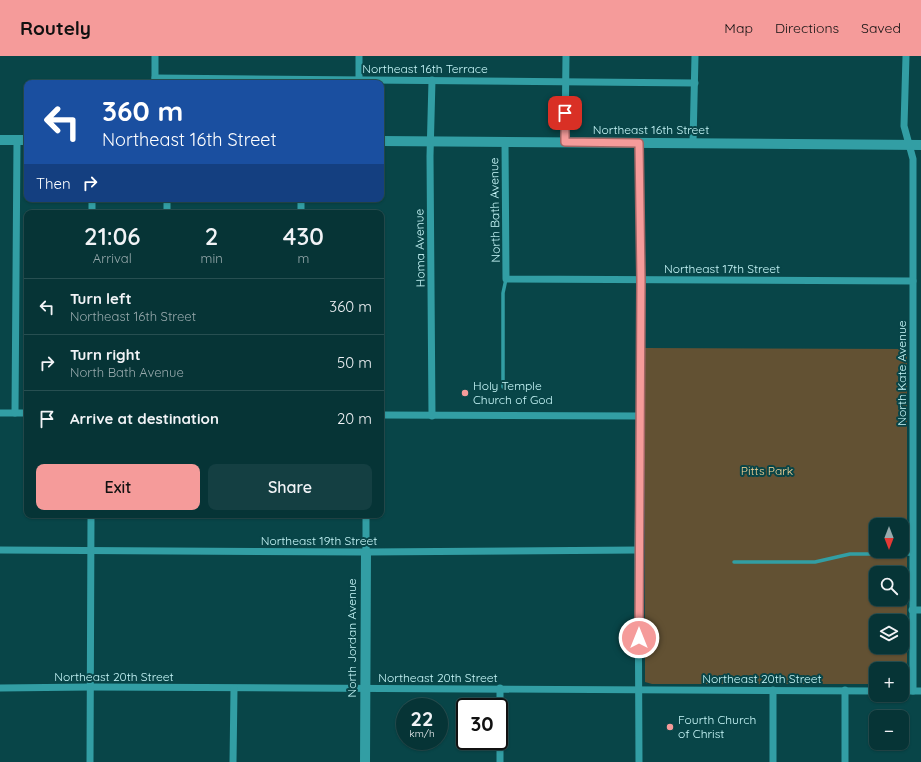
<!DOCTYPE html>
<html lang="en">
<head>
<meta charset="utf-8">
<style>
	:root { --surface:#063436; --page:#143f42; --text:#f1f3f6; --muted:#98aaad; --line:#274f51; --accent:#f59b9a }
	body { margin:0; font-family:Quicksand,sans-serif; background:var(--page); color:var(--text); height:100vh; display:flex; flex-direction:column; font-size:15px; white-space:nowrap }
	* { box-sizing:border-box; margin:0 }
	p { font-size:13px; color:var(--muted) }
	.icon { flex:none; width:22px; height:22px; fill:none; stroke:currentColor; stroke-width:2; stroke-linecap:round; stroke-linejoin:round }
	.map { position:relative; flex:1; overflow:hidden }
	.details { position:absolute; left:24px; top:154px; width:360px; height:308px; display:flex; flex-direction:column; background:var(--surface); border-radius:8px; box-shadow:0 1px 3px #0004,0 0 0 1px var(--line) }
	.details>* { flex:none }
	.top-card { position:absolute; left:24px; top:24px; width:360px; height:122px; border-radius:8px; box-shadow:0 1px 3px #0004,0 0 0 1px var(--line); background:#1a4fa0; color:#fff; overflow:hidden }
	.needle { width:26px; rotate:180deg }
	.tools { position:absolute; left:869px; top:462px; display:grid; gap:8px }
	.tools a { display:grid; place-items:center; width:40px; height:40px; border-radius:8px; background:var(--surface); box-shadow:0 1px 3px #0004,0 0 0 1px var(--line); font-size:20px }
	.speed { position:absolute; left:396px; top:642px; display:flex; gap:8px; font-size:20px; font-weight:700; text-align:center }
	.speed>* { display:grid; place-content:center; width:52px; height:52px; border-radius:50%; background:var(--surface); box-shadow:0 1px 3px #0004,0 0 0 1px var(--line); line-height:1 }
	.speed small { font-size:10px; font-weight:400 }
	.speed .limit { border:2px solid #111; border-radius:6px; background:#fff; color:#111 }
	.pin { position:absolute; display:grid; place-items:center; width:34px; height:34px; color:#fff; margin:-17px; border-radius:8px; box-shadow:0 2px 6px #0006 }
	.me { position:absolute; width:44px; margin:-22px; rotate:0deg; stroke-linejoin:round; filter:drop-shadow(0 0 3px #0008) }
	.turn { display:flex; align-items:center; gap:14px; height:84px; padding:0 12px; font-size:18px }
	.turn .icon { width:52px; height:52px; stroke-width:2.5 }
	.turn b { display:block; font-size:28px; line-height:34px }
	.then { display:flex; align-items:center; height:38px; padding:0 12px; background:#0003; gap:8px; font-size:15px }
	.eta { display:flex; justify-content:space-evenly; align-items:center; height:68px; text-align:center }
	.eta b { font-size:24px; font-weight:600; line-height:28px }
	.primary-button { display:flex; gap:8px; margin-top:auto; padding:8px 12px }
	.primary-button a { flex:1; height:46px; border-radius:8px; background:var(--accent); color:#111; font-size:16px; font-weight:600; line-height:46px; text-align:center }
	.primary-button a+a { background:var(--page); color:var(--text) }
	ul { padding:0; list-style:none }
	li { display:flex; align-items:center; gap:12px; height:56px; padding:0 12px; border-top:1px solid var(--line) }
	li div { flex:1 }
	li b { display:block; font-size:15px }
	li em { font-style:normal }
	header { display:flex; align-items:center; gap:24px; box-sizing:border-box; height:56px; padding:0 20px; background:var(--accent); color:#111 }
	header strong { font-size:19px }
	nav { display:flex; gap:22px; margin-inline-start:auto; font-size:14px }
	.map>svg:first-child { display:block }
</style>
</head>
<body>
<header>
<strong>Routely</strong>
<nav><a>Map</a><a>Directions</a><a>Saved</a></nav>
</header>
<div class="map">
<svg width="921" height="706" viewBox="0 0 921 706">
	<rect width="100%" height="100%" fill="#084548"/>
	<path fill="#625133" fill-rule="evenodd" d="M645,292L907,293V623L904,628H902V613H876V628H652L645,626ZM876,469H902V495H876ZM876,517H902V543H876ZM876,565H902V591H876Z"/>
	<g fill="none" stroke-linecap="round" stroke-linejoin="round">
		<g stroke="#329ea4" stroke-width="3.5">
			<path d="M503,331V237L506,223"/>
			<path d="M734,506H815L850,498H912"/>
		</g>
		<g stroke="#329ea4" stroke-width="7">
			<path d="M906,0L904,70L913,103V635"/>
			<path d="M155,22L695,27"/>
			<path d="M432,24L430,100L432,360"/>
			<path d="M155,26V0"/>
			<path d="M359,27V0"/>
			<path d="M505,86L506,223L913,225"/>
			<path d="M565,86L566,0"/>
			<path d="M693,87L695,0"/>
			<path d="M167,143V157"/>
			<path d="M92,157V143"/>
			<path d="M301,157V143"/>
			<path d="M0,357H27"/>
			<path d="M15,357L17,84"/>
			<path d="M381,359L640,360"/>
			<path d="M0,494L366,496L638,494"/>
			<path d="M366,496V459"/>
			<path d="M912,554H921"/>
			<path d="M0,632L91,631L876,635"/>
			<path d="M902,635H921"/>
			<path d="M90,706L91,459"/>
			<path d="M233,706L234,633"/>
			<path d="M500,706V632"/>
			<path d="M639,706L638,494L641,223L639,87"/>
			<path d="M773,706V634"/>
			<path d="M845,706V634"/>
		</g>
		<g stroke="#329ea4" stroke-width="10">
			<path d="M0,84H27"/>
			<path d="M381,85L921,89"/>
			<path d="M365,706L366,496"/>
		</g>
	</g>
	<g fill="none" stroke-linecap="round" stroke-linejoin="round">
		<defs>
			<path id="route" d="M565,57V86L639,87L641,224L639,582"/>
		</defs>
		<use href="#route" stroke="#9f6564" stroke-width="10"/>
		<use href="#route" stroke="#f59b9a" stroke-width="7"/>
	</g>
	<g fill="#f59b9a" stroke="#084548" stroke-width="1.5">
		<circle cx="465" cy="337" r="4"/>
		<circle cx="670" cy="671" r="4"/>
	</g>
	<g text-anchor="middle" stroke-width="4" stroke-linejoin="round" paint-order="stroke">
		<g font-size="12" fill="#c9f8fa" stroke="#084548">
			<text x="425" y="17">Northeast 16th Terrace</text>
			<text x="651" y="78">Northeast 16th Street</text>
			<text transform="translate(495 154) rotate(-91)" y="4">North Bath Avenue</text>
			<text transform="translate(420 192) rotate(-91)" y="4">Homa Avenue</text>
			<text x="722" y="217">Northeast 17th Street</text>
			<text transform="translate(902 317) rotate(-90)" y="4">North Kate Avenue</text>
			<text x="319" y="489">Northeast 19th Street</text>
			<text transform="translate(352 582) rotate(-90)" y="4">North Jordan Avenue</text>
			<text x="114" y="625">Northeast 20th Street</text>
			<text x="438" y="626">Northeast 20th Street</text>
			<text x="762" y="627">Northeast 20th Street</text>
		</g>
		<g font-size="12" fill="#c9f8fa" stroke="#084548" text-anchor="start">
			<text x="473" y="334">Holy Temple<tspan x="473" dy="14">Church of God</tspan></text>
			<text x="678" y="668">Fourth Church<tspan x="678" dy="14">of Christ</tspan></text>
		</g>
		<g font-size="12" fill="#f9d597" stroke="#084548">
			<text x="767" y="419">Pitts Park</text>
		</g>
	</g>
</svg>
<div class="tools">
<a><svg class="needle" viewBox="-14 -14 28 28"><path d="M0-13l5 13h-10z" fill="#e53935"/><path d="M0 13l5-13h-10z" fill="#98aaad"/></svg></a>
<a><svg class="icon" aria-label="search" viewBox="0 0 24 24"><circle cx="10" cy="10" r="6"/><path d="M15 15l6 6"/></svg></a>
<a><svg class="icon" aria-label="layers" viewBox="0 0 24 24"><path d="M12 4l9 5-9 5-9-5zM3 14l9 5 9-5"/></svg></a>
<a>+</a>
<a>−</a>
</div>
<div class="speed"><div>22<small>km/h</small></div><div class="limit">30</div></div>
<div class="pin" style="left:565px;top:57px;background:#d93025"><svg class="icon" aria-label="arrive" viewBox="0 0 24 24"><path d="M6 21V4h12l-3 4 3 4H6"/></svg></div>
<svg class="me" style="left:639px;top:582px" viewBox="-20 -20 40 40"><circle r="17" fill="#f59b9a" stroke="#fff" stroke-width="3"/><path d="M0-11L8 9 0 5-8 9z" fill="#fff"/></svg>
<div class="top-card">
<div class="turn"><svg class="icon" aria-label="left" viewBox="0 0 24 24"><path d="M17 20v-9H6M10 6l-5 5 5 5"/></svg><div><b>360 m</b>Northeast 16th Street</div></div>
<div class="then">Then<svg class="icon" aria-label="right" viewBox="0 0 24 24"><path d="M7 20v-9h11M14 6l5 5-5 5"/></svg></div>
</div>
<section class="details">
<div class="eta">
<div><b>21:06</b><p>Arrival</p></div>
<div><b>2</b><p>min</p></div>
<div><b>430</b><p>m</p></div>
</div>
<ul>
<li><svg class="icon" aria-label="left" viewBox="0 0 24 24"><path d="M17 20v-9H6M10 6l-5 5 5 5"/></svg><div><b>Turn left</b><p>Northeast 16th Street</p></div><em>360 m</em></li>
<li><svg class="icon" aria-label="right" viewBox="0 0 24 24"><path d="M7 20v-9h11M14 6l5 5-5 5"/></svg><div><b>Turn right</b><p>North Bath Avenue</p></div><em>50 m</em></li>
<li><svg class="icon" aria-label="arrive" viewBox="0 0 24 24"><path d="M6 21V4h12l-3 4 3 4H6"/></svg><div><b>Arrive at destination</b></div><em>20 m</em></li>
</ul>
<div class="primary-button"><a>Exit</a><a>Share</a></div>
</section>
</div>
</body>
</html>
